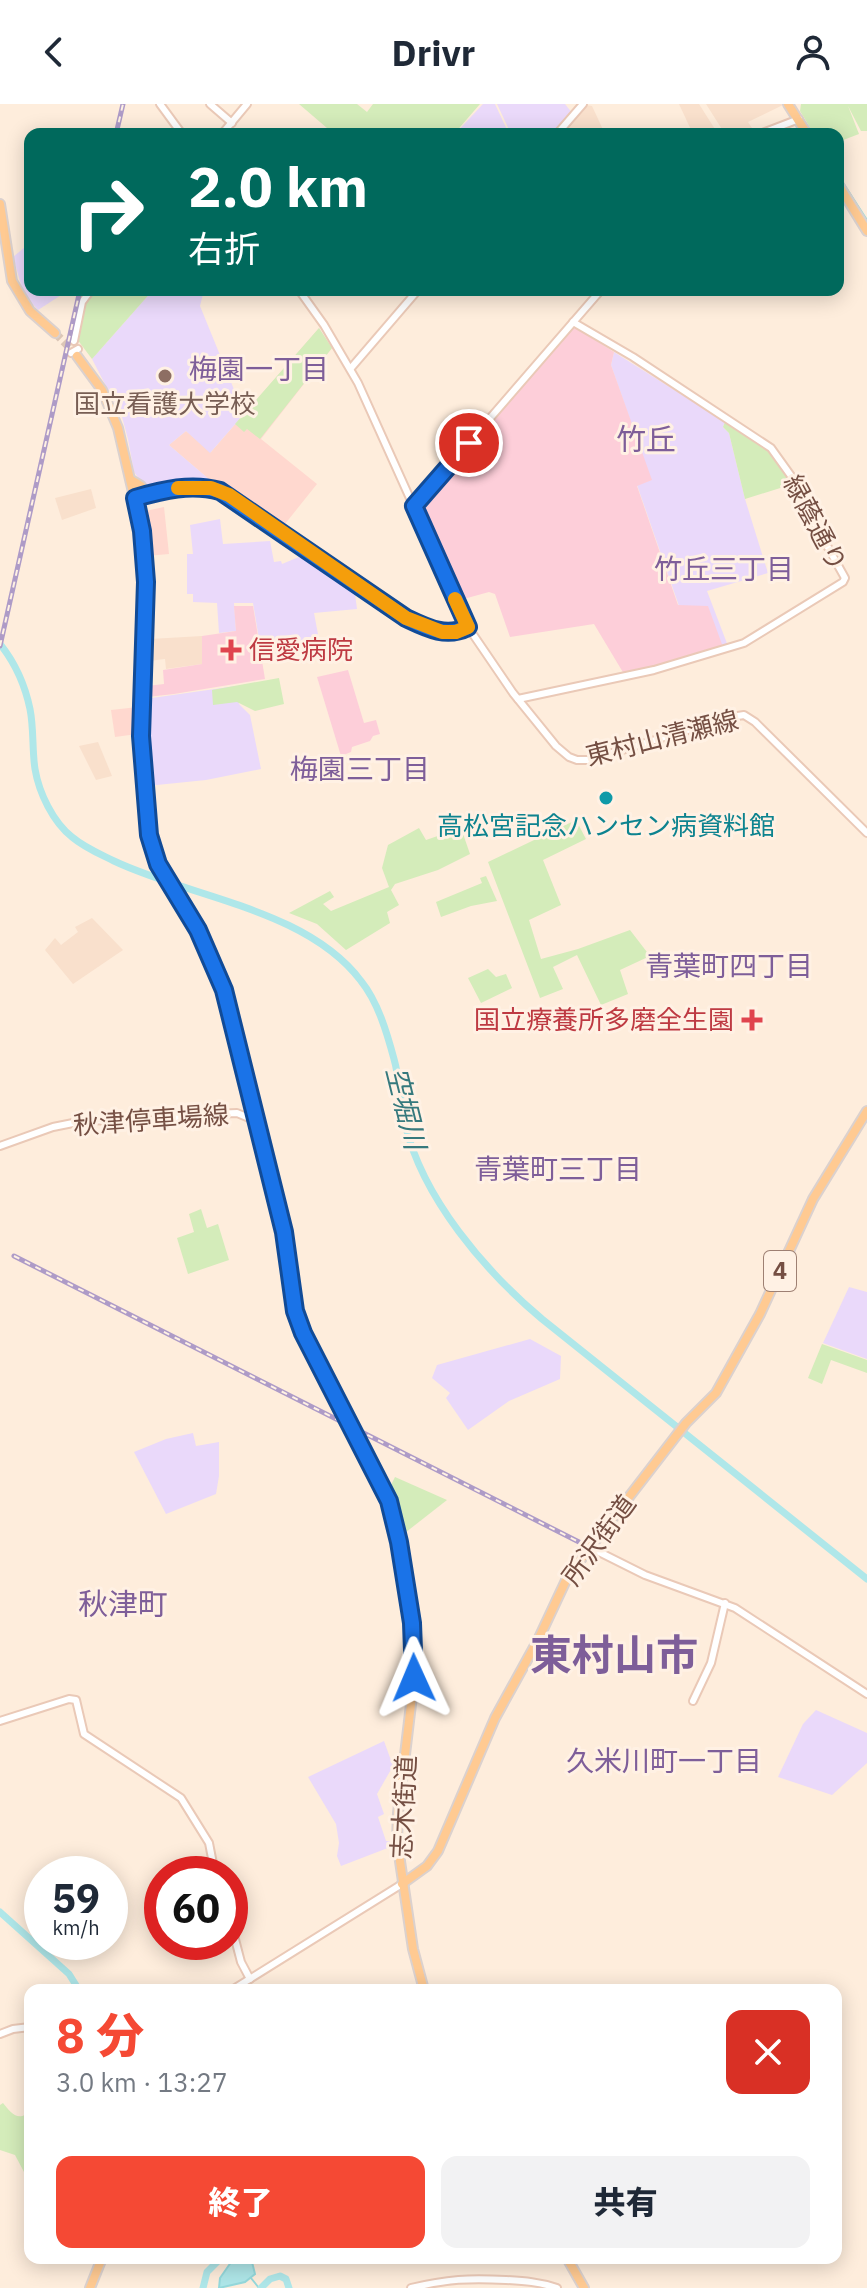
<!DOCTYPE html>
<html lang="ja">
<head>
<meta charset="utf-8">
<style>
	:root { --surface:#fff; --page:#f2f2f3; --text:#1f2937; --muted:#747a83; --accent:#f54934 }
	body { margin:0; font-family:"IBM Plex Sans","Noto Sans JP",sans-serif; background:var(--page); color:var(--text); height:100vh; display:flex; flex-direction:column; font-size:30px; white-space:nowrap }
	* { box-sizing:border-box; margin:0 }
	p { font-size:26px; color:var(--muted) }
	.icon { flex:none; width:44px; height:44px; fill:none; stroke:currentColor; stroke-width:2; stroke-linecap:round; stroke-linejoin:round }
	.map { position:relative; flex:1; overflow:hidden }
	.sheet { position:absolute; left:24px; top:1880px; width:818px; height:280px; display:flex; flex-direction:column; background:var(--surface); border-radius:16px; box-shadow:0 4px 20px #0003 }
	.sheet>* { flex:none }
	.top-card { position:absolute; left:24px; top:24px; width:820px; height:168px; border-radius:16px; box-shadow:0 4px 20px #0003; background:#00695c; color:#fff; overflow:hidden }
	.speed { position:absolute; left:24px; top:1752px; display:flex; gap:16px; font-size:40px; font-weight:700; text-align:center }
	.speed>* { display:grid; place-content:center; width:104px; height:104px; border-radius:50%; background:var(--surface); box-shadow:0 4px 20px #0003; line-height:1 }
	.speed small { font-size:20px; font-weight:400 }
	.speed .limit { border:12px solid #d22; background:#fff; color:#111 }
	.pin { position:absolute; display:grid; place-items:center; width:68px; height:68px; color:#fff; margin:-34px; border:4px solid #fff; border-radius:50%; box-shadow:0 2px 8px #0007 }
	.me { position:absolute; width:88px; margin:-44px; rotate:359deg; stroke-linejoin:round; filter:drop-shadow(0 0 6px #0008) }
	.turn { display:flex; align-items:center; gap:28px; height:168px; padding:0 32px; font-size:36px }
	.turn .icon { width:104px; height:104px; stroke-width:2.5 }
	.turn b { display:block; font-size:56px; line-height:68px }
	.round { display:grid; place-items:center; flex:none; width:84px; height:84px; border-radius:16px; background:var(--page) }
	.summary { display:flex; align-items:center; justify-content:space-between; height:136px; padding:0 32px }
	h1 { font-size:48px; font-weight:800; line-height:60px; color:var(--accent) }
	.action { display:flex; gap:16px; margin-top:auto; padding:16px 32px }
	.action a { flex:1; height:92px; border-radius:16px; background:var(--accent); color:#fff; font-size:32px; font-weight:800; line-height:92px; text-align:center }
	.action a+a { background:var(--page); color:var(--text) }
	header { display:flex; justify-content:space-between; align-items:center; height:104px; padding:0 32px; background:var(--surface); font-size:36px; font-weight:800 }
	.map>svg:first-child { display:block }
</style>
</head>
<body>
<header><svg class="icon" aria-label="back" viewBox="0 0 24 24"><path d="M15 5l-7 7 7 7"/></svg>Drivr<svg class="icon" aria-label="person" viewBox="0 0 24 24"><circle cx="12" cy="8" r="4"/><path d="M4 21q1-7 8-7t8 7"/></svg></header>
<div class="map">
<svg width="867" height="2184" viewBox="0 0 867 2184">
	<rect width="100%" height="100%" fill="#feeddc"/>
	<g fill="#f9e0cc">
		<path d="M679,0H699L718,30H693Z"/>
		<path d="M706,0H782L783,1L748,18L754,27L748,30H725Z"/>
		<path d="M586,1L592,2L605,30H561Z"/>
		<path d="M91,385L96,404L62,416L55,394Z"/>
		<path d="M202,532V560L166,565L165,555L149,557L150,535Z"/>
		<path d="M98,638L112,672L96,676L79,642Z"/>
		<path d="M92,814L123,846L73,880L45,846L55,834L61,841L78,828L75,823Z"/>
	</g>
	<g fill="#ffd8cf">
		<path d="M319,224L332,244L261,335L317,380L281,425L228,387L217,382L169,341L186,327L211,348Z"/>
		<path d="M164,403L169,450L147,452L141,408Z"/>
		<path d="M138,603L137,630L115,633L111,606Z"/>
	</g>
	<g fill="#ead9fa">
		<path d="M483,0H495L509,30H455Z"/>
		<path d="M497,0H565L573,10L555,30H511Z"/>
		<path d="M30,139V186H69L38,206L29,196L22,184L13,153Z"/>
		<path d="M153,186H204L200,202L244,310L210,349L186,327L169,341L217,382L180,380L148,387L134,368L128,335L122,313L92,255Z"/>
		<path d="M614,248L725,318L723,323L729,329L745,395L768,469L707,487L728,542L723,543L679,502L637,381L651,376L611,261Z"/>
		<path d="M220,415L223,440L270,437L274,458L281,457L282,460L306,450L354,482L357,505L314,509L320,541L262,553L253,499H234L236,527L219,529L217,499L193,498V490H187V450H193L190,421Z"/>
		<path d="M236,582L239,600L250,611L261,665L206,676L147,682L145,595Z"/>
		<path d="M849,1183L867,1188V1255L823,1239Z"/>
		<path d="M530,1235L561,1252L560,1275L509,1297L468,1326L446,1294L450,1289L432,1274L437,1261Z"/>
		<path d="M193,1329L196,1342L219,1338V1372L216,1390L166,1410L134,1348L166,1335Z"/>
		<path d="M816,1606L867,1629V1659L832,1691L778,1673L803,1620Z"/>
		<path d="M384,1637L393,1662L377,1690L384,1710L378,1713L386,1737H393V1742L341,1762L337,1752L339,1739L336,1720L308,1673Z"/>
	</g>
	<g fill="#fdced9">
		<path d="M572,224L578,225L614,248L611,261L652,376L637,382L678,501L708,502L723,543L624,570L594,520L510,533L495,490L489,488L460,496L433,437V431L428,421L424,418L419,401L456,359L463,364L487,336L482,329Z"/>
		<path d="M234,502H253L265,575L174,590L147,593V582L164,580L163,566L202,560V532L236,527Z"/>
		<path d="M348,566L364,619L376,616L380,630L373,632L370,637L352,643L351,648L341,652L317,573Z"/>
	</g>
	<g fill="#d4ecba">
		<path d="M299,0H357L367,8L373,0H480L454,30H334Z"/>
		<path d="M801,0H867V27H861L848,2L859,30L838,38V30H814L800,7Z"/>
		<path d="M95,186H153L92,255L77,235L84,199Z"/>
		<path d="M319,224L332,244L260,335L247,325L244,328L235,320Z"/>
		<path d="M725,318L770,346L793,380L745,395L729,329L723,323Z"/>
		<path d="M279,574L284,600L255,607L237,598L213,601L212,586Z"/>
		<path d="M576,716L586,735L543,756L561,801L529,816L541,855L578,845L630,826L650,852L620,866L628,890L601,901L577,851L553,863L563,885L540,894L488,758Z"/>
		<path d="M419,724L426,736L461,724L470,750L438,766L395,780L391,786L399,801L387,808L390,819L346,846L317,820L289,809L330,787L334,793L323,800L331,807L389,783L382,764L388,741Z"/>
		<path d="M486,772L497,797L471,802L441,813L436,798L482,779L480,774Z"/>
		<path d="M488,865L496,873L506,870L512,884L481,899L468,874Z"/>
		<path d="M201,1105L207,1124L218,1120L229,1156L188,1170L177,1134L194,1128L189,1110Z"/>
		<path d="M822,1240L867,1256V1269L831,1256L822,1280L808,1274Z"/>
		<path d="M395,1373L447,1396L401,1432L388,1387Z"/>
		<path d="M3,1999C9,2006 15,2016 25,2011L29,2018L25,2021L28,2025L30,2024V2066L24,2068L15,2051L0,2046V2001Z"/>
	</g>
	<path fill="#afe7e9" stroke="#95d9dc" stroke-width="2" d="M234,2154H251L255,2170L245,2178L219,2184L220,2174Z"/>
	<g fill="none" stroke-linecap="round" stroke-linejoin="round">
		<g stroke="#95d9dc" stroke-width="2">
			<path d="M793,1L813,30"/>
			<path d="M838,71L867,116"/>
			<path d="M251,2174L259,2184"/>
		</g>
		<g stroke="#afe7e9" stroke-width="7">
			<path d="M0,540C16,560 25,581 30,605C34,625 32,646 35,665C39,689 53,718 72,733C85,744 100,750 114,757C192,794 307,805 361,877C378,898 387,929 394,955C400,976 400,999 405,1020C423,1095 485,1167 542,1215L867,1475"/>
			<path d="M0,1808L69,1870L79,1886"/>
			<path d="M203,2184L207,2168L221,2154"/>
			<path d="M261,2184L270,2175L280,2172L286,2175L289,2184"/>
		</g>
		<path stroke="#dcc6b6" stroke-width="8" stroke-dasharray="8 4" stroke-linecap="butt" d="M55,229L77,251"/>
		<defs>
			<g id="secondary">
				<path d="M160,0L182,30"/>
				<path d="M210,0L232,19"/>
				<path d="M222,30L247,0"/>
				<path d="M557,30L583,0"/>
				<path d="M760,30L799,15"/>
				<path d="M299,186L324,221L358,279L468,523L513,589L556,642L569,653L577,656H589L731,613L744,611L755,618L867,729"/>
				<path d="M74,237L82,198L91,186"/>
				<path d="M71,249L78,245"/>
				<path d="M351,264L418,186"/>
				<path d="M146,391C170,385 195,380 220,387L406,514C427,524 446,534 468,523"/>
				<path d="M414,402L601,186"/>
				<path d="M518,595L654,566L744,539L843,478L845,474L816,422L809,397L771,344L633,253L573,218"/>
				<path d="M0,1042L53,1023L88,1016L143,1018L191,1011L237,1009L256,1017"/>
				<path d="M589,1443L645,1471L735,1504L867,1590"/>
				<path d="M693,1597L711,1559L725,1499"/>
				<path d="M0,1617L69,1595L76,1596L84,1630L181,1694L209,1739L215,1770"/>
				<path d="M230,1816L241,1858L250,1875"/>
				<path d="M232,1886L402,1780"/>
				<path d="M0,1930L13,1925L30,1923"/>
				<path d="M411,2184C447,2175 470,2174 506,2176C524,2177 540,2178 557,2184"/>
			</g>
			<g id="primary">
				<path d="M788,0L807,30"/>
				<path d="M838,80L867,127"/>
				<path d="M0,100L12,177L30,207L55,229"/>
				<path d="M77,252L102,286L118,324L142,427L147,499L141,632L146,709L152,744L160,764L198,826L224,886L287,1143L295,1207L303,1229L351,1320"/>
				<path d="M131,376L141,382L146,391L135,394"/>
				<path d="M364,1347L384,1384L392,1408L412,1519L415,1567L398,1709L397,1737L413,1845L424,1886"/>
				<path d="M402,1780L427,1762L438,1747L495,1614L538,1536L568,1472L686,1319L716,1289L760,1210L813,1095L867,1007"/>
				<path d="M567,2154L584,2184"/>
				<path d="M90,2184L102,2154"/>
			</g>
		</defs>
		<use href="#secondary" stroke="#eac9b7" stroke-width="10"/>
		<use href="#primary" stroke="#dbd1ce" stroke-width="12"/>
		<use href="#secondary" stroke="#fff" stroke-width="6"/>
		<use href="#primary" stroke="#ffca92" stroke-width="8"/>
		<defs>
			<g id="rail">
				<path d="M116,30L123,0"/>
				<path d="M0,542L80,186"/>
				<path d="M14,1152L579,1438"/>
			</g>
		</defs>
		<use href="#rail" stroke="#ae9bc7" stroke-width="5"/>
		<use href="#rail" stroke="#fff1e4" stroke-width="2" stroke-dasharray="6" stroke-linecap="butt"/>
		<defs>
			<path id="primary-bridge" d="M351,1320L364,1347"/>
		</defs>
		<use href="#primary-bridge" stroke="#dbd1ce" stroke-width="12" stroke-linecap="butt"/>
		<use href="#primary-bridge" stroke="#ffca92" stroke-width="8"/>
	</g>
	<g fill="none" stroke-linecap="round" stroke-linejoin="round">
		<defs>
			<path id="route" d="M414,1574L412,1519L399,1438L389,1397L303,1229L295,1207L284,1128L224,886L198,826L158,760L149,731L141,632L146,478L142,427L135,394C163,386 191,379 220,387L406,514C427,524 446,534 468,523L414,402L469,339"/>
		</defs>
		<use href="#route" stroke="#114b97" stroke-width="20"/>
		<use href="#route" stroke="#1a73e8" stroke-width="14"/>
		<path stroke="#f59e0b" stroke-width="14" d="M178,384H211L229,391L406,514L442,528H456L468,523L455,495"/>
	</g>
	<circle fill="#8d6e63" stroke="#fff1e4" stroke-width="3" cx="165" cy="272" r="8"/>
	<g fill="#e0444e" stroke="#fff1e4" stroke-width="3">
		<path d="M227 534h8v8h8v8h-8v8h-8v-8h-8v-8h8z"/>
		<path d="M748 904h8v8h8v8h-8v8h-8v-8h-8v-8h8z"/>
	</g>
	<circle fill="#0f9aa8" stroke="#fff1e4" stroke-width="3" cx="606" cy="694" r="8"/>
	<g text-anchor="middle" stroke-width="6" stroke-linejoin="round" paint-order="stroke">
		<rect fill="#fff1e4" stroke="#9e8073" stroke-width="2" x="764" y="1147" width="32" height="40" rx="6"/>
		<g font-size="24" font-weight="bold" fill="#754f43">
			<text x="780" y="1175">4</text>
		</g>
		<g font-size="26" fill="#785e54" stroke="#fff1e4">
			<text x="165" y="309">国立看護大学校</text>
		</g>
		<g font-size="26" fill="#754f43" stroke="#fff1e4">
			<text transform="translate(815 419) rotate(62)" y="9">緑蔭通り</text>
			<text transform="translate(662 634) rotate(-14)" y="9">東村山清瀬線</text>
			<text transform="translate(151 1016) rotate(-4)" y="9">秋津停車場線</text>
			<text transform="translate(599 1436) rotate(-54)" y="9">所沢街道</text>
			<text transform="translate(404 1703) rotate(-87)" y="9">志木街道</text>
		</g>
		<g font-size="26" fill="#be3a42" stroke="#fff1e4" text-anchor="start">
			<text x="249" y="555">信愛病院</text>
			<text x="734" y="925" text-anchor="end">国立療養所多磨全生園</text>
		</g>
		<g font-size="26" fill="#0d838f" stroke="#fff1e4">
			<text x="606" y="731">高松宮記念ハンセン病資料館</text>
		</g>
		<g font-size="28" fill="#7e5e99" stroke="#fff1e4">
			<text x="259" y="275">梅園一丁目</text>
			<text x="724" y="475">竹丘三丁目</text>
			<text x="360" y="675">梅園三丁目</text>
			<text x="729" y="872">青葉町四丁目</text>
			<text x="558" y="1075">青葉町三丁目</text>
			<text x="664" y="1667">久米川町一丁目</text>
		</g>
		<g font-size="28" font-style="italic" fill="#36797d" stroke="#fff1e4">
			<text transform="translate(406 1004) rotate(76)" y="10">空堀川</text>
		</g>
		<g font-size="30" fill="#7e5e99" stroke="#fff1e4">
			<text x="646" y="346">竹丘</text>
			<text x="123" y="1511">秋津町</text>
		</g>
		<g font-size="42" font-weight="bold" fill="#7e5e99" stroke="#fff1e4">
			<text x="614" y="1566">東村山市</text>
		</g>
	</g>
</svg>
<div class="speed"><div>59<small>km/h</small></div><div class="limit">60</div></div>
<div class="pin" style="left:469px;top:339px;background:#d93025"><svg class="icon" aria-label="arrive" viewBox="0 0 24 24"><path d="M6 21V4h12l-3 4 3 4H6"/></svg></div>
<svg class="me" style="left:414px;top:1574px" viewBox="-20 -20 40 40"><path d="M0-17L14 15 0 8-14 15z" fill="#1a73e8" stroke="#fff" stroke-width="4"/></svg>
<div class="top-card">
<div class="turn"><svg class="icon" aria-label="right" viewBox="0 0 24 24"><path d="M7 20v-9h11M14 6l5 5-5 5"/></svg><div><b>2.0 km</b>右折</div></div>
</div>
<section class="sheet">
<div class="summary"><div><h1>8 分</h1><p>3.0 km · 13:27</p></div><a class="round" style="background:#d93025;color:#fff"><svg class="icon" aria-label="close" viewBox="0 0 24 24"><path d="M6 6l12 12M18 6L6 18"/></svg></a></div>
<div class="action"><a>終了</a><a>共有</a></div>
</section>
</div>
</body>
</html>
